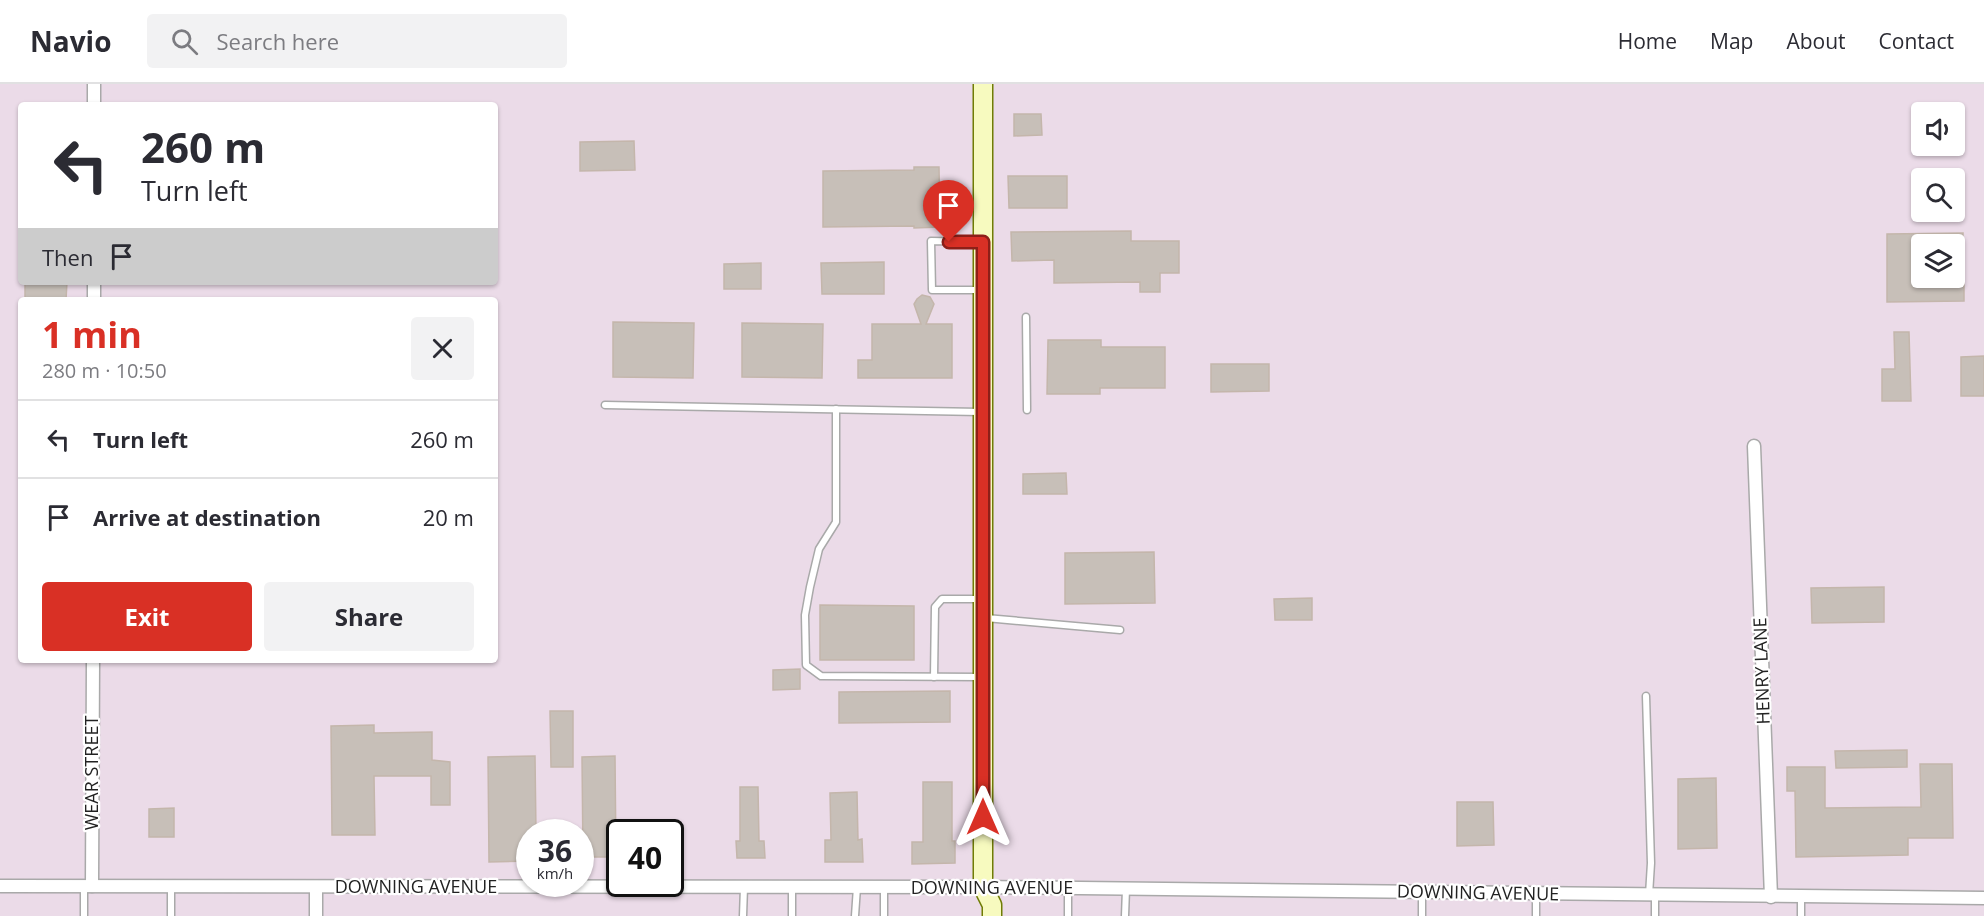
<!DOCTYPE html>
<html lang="en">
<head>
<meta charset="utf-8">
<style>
	:root { --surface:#fff; --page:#f2f2f3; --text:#2b2b33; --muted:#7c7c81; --line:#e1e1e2; --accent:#d93025 }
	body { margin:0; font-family:"Open Sans",sans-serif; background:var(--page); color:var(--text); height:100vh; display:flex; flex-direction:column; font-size:22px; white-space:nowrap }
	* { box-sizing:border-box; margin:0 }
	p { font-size:20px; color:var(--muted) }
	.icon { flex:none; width:33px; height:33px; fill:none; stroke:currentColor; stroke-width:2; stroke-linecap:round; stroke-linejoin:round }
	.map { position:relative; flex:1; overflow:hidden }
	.drawer { position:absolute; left:18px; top:213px; width:480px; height:366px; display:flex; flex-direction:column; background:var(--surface); border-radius:6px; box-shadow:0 2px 4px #0004 }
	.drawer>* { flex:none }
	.guide { position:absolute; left:18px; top:18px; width:480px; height:183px; border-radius:6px; box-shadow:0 2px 4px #0004; background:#fff; color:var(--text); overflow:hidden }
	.controls { position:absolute; left:1911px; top:18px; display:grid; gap:12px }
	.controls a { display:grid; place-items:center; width:54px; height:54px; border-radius:6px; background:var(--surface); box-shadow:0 2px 4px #0004; font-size:30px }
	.speed { position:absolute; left:516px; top:735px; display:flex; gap:12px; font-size:30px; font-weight:700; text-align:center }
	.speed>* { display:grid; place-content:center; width:78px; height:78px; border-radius:50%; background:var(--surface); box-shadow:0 2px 4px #0004; line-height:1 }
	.speed small { font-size:15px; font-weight:400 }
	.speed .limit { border:3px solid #111; border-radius:9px; background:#fff; color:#111 }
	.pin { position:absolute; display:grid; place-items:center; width:51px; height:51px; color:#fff; margin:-62px -26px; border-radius:50% 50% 50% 0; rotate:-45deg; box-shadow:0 0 6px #0007 }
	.pin .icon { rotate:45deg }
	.me { position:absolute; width:66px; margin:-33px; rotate:0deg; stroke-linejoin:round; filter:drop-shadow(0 0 4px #0008) }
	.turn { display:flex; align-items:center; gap:21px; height:126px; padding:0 24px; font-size:27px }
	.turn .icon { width:78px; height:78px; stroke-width:2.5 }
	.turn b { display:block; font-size:42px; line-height:51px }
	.then { display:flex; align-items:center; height:57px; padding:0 24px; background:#0003; gap:12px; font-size:22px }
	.round { display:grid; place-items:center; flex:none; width:63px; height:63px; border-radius:6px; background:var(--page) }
	.summary { display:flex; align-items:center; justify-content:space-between; height:102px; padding:0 24px }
	h1 { font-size:36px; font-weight:700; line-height:45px; color:var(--accent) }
	.button { display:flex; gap:12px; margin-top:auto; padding:12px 24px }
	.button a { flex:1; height:69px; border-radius:6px; background:var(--accent); color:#fff; font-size:24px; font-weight:700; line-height:69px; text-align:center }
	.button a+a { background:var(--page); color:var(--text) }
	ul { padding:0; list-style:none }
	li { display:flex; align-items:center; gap:18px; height:78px; padding:0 24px; border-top:2px solid var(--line) }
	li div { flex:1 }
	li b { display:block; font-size:22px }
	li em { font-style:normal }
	header { display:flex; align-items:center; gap:36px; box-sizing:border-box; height:84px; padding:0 30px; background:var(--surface); border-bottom:2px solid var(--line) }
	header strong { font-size:28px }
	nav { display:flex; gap:33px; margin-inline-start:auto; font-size:21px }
	.search { width:420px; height:54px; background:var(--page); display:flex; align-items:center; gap:15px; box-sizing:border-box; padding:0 21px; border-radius:6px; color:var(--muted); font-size:22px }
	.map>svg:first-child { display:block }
</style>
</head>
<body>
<header>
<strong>Navio</strong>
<div class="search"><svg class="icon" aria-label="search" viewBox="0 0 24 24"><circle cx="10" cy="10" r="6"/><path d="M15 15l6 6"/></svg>Search here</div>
<nav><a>Home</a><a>Map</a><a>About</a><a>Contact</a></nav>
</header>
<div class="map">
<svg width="1984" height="832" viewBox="0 0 1984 832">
	<rect width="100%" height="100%" fill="#f2efe9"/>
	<path fill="#ebdbe8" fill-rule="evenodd" d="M0,0H1984V832H0ZM21,21H495V198H21ZM1922,28H1954V62H1922ZM1922,94H1954V128H1922ZM1922,160H1954V194H1922ZM21,216H495V576H21ZM530,748H580V800H530ZM620,748H670V800H620Z"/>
	<g fill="#c7bfb8" stroke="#c4b6ab" stroke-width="1.5">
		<path d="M1014,30H1041L1042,51L1014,52Z"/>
		<path d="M634,57L635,86L580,87V58Z"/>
		<path d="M914,83H939L940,143L914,144V142L823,143V87L914,86Z"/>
		<path d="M1008,92H1067V124H1009Z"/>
		<path d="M1131,147V157H1179V189H1160V208H1140V198L1054,199V176L1012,177L1011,148Z"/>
		<path d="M1963,149V160H1922V194H1964V217L1887,218V150Z"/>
		<path d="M884,178V210H822L821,179Z"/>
		<path d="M761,179V205H724V180Z"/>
		<path d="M25,198H67L66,216H25Z"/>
		<path d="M922,211L930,213L934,220L926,240H952V294H858V276H872V240H921L914,220L917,215Z"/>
		<path d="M613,238L694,239L693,294L613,293Z"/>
		<path d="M742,239L823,240L822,294L742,293Z"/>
		<path d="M1894,248H1909L1911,317H1882V285H1895Z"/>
		<path d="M1048,256H1101V263H1165V304H1100V310H1047Z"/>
		<path d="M1984,272V312H1961V273Z"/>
		<path d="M1211,280H1269V307L1211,308Z"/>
		<path d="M1066,389L1067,410H1023V390Z"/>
		<path d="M1154,468L1155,519L1065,520V469Z"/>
		<path d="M1884,503V538L1812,539L1811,504Z"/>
		<path d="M1312,514V536H1275L1274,515Z"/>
		<path d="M820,521L914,522V576H820Z"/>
		<path d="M800,585V605L773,606V586Z"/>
		<path d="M950,607V638L839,639V608Z"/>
		<path d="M550,627H573V683H551Z"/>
		<path d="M374,641V649L432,648V676L450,678V721H431V692H374L375,751H332L331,642Z"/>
		<path d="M1907,666V683L1836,684L1835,667Z"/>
		<path d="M535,672L536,748H530V777L489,778L488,673Z"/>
		<path d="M615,672L616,773H583L582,673Z"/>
		<path d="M1920,680H1952L1953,754H1908V771L1796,773L1795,707H1787V683H1825V724L1921,723Z"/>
		<path d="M1716,694L1717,764L1678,765V695Z"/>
		<path d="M923,698H952V757H955V779L912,780V758H923Z"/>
		<path d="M740,703H758L759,757H764L765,774H737L736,757H740Z"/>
		<path d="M857,708L858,756L862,755L863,778H825V756H831L830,709Z"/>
		<path d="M1457,718H1493L1494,761L1457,762Z"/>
		<path d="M174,724V753H149V725Z"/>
	</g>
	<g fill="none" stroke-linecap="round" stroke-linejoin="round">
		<defs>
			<g id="lane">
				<path d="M980,206H932L931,157L981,158"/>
				<path d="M1026,233L1027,326"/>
				<path d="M605,321L980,328"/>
				<path d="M836,325V438L819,465L810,503L805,531L806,581L821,592L980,593"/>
				<path d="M986,534L1120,546"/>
				<path d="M934,593L935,523L942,515H980"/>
				<path d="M1646,612L1651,779L1649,811"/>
				<path d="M171,802V832"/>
				<path d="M84,803V832"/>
				<path d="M792,803V832"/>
				<path d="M884,803V832"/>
				<path d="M1068,804V832"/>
				<path d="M1536,810V832"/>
				<path d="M1655,811V832"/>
				<path d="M743,832L744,803"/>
				<path d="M855,832L857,803"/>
				<path d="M1125,832L1126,805"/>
				<path d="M1422,832V809"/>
				<path d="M1801,832V813"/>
			</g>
			<g id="street">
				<path d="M94,21V0"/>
				<path d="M94,216V198"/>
				<path d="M1754,362L1771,813"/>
				<path d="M0,802L983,803L1984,814"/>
				<path d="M92,802L93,576"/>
				<path d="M316,832V803"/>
			</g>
			<path id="secondary" d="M983,0V803L992,821V832"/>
		</defs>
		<use href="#lane" stroke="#a9a9a9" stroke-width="9"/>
		<use href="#street" stroke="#a9a9a9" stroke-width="15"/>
		<use href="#secondary" stroke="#707d05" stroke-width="21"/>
		<use href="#lane" stroke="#fff" stroke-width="6"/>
		<use href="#street" stroke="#fff" stroke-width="12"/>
		<use href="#secondary" stroke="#f7fabf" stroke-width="18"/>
	</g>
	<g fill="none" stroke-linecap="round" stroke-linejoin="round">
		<defs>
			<path id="route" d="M949,158H983V733"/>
		</defs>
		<use href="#route" stroke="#8d1f18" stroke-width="15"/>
		<use href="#route" stroke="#d93025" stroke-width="10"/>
	</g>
	<g text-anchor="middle" stroke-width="4.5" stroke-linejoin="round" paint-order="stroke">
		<g font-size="18" fill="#222" stroke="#fff">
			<text transform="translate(1762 587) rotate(-92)" y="6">HENRY LANE</text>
			<text transform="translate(92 689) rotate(-90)" y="6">WEAR STREET</text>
			<text x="416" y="809">DOWNING AVENUE</text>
			<text x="992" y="810">DOWNING AVENUE</text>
			<text transform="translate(1478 809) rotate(1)" y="6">DOWNING AVENUE</text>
		</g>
	</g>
</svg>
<div class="controls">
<a><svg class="icon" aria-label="sound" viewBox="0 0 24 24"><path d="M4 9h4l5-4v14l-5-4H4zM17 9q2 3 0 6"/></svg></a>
<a><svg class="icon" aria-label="search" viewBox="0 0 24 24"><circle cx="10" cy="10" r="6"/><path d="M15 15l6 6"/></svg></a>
<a><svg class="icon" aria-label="layers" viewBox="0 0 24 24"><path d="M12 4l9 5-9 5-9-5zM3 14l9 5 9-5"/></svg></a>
</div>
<div class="speed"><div>36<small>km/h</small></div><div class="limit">40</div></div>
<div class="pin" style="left:949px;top:158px;background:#d93025"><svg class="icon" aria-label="arrive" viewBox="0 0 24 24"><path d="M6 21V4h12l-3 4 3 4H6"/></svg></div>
<svg class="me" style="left:983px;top:733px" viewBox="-20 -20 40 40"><path d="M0-17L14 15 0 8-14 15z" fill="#d93025" stroke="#fff" stroke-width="4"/></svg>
<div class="guide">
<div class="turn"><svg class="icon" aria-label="left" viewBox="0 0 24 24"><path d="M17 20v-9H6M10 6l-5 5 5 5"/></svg><div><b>260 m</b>Turn left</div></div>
<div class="then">Then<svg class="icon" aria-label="arrive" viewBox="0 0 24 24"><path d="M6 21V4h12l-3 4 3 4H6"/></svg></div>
</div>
<section class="drawer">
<div class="summary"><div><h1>1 min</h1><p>280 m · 10:50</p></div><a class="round"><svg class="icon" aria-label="close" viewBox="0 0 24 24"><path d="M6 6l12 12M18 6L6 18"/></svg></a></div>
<ul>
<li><svg class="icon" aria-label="left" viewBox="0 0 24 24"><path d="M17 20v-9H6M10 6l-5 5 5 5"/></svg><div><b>Turn left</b></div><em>260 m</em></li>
<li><svg class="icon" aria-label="arrive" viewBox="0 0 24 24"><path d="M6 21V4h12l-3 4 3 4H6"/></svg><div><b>Arrive at destination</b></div><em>20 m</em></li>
</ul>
<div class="button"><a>Exit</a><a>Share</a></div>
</section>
</div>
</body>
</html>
